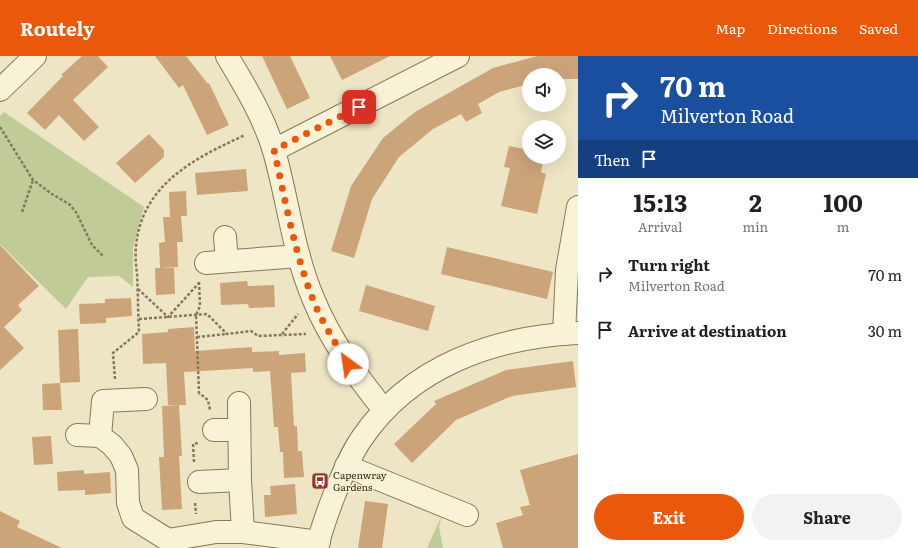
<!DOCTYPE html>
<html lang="en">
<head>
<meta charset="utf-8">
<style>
	:root { --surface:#fff; --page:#f2f2f2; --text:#202124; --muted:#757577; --accent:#ea580c }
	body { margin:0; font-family:Literata,serif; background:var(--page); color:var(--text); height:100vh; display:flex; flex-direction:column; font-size:15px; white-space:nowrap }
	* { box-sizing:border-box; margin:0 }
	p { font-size:13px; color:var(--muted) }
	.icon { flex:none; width:22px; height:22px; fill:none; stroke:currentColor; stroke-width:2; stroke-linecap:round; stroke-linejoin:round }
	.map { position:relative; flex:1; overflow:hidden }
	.panel { display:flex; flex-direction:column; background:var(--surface); width:340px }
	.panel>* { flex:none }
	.hud { background:#1a4fa0; color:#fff; overflow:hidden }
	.controls { position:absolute; left:522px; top:12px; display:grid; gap:8px }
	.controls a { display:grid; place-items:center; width:44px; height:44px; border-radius:50%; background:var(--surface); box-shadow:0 4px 16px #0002; font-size:20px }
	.pin { position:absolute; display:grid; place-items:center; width:34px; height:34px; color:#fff; margin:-17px; border-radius:8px; box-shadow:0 2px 6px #0006 }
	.me { position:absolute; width:44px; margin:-22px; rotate:329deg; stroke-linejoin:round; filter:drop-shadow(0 0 3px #0008) }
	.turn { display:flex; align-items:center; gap:14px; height:84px; padding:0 16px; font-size:18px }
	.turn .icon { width:52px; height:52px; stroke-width:2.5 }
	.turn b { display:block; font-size:28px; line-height:34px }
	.then { display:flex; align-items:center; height:38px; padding:0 16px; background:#0003; gap:8px; font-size:15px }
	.eta { display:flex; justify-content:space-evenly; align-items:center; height:68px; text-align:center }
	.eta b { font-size:24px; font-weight:700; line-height:28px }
	.primary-button { display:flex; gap:8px; margin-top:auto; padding:8px 16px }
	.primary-button a { flex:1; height:46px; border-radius:24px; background:var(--accent); color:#fff; font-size:16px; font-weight:700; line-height:46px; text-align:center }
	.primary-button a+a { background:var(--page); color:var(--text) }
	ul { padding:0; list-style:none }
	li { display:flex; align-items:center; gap:12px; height:56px; padding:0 16px }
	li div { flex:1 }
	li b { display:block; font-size:15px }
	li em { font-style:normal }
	header { display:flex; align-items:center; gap:24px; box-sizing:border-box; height:56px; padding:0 20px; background:var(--accent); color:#fff }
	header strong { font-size:19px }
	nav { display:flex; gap:22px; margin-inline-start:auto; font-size:14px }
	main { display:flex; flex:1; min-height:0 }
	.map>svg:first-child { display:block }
</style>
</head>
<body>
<header>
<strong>Routely</strong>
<nav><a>Map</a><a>Directions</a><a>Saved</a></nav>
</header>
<main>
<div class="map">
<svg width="578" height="492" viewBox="0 0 578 492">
	<rect width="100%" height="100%" fill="#ede5c4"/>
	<g fill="#c0cb98">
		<path d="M4,56L144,151L133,192V231L119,220L88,221L66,253L0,188V60Z"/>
		<path d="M442,459L439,471L443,492H427Z"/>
	</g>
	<g fill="#cba47a">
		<path d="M82,0H98L108,11L73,44L99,71L84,85L59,59L45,74L27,57L63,20L61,19Z"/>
		<path d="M155,0H186L208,28L209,27L229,69L207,79L183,29L179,32Z"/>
		<path d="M262,0H290L310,42L287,53Z"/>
		<path d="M330,0H390L342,24Z"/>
		<path d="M537,0H578V23H559V19H529V28L499,36L478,48L482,57L466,66L461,58L433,73L399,101L372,143L354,202L331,195L351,130L383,82L415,56L493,12Z"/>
		<path d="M149,78L164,94V101L135,127L116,107Z"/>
		<path d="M509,90L529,94V101H544L541,116L546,118L537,158L501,150L510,112L504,111Z"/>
		<path d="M246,113L248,135L197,139L195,117Z"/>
		<path d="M186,135L187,160H181L183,186H177L178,211L160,212L159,187L165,186L163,161H170L169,136Z"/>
		<path d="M0,189L39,230L18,249L22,254L4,271L24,292L0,314Z"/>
		<path d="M447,191L553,216L547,243L441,218Z"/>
		<path d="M155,212H174L175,238L156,239Z"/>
		<path d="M247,225L248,230L274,229L275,251L249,252L248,248L221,249L220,227Z"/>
		<path d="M366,229L435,250L428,275L359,255Z"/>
		<path d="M131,242L132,260L106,262V267L80,268L79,248L105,247V243Z"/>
		<path d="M194,271L195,295L252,291V296L279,295V299L305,297L306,316L291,317L294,370H297L298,395H302L304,421L284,422L283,396H280L278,371H274L270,315L253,316V312L184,316L186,349H168L166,307L143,308L142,278L168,276V273Z"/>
		<path d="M78,273L80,326L60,327L58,274Z"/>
		<path d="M573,305L576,331L512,340L456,364L412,407L394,388L436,348L434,345L506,314Z"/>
		<path d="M60,327L62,354H43L42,328Z"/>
		<path d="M179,349L182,400H179L182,453L162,454L159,401H164L162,350Z"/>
		<path d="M51,380L53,408L34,409L32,381Z"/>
		<path d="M578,398V492H503L496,467L523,459L520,451L530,449L520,414Z"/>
		<path d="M84,414V418L110,416L111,437L85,439V434L58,435L57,416Z"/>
		<path d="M295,428L297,458L265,461L264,439H271L270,430Z"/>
		<path d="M365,445L388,448L382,492H358Z"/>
		<path d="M0,455L20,465L17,471L62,492H0Z"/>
	</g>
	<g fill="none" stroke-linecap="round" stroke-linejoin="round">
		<defs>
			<g id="minor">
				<path d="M227,0C245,30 264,61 274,95C288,144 293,195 313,242C330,284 356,319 384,354"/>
				<path d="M0,34L35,0"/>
				<path d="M274,94L458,0"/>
				<path d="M225,181L227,205"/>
				<path d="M206,207L299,200"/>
				<path d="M564,278L567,214L578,151"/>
				<path d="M239,347L240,424L243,476"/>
				<path d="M214,374H238"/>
				<path d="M77,379L100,380L112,389L121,400L127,414L128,447L133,462L168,484"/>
				<path d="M100,380L103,345L146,343"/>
				<path d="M346,410L467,459"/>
				<path d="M199,426L240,424"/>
				<path d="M168,484L216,476H243L319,486"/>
				<path d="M317,492C321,473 328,455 335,437C343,418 350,399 362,382C411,310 494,281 578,277"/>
			</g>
		</defs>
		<use href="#minor" stroke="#88775a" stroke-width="24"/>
		<g stroke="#88775a" stroke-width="2.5" stroke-dasharray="3 2" stroke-linecap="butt">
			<path d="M0,71L33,124L52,138L69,148L76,156L92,189L103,200"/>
			<path d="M22,156L33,124"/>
			<path d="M199,226L200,250L196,259L199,337L208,344L210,354"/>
			<path d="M138,233L168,261L199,227"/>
			<path d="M139,263L207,258L227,278L251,275L258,280L306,278"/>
			<path d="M282,278L298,258"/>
			<path d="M197,281L226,278"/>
			<path d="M115,323L113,297L139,276C138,257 138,237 137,218C136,209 135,199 136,190C142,128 195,102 245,79"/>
			<path d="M194,406L193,388L198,387"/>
			<path d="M195,447L196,458"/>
		</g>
		<use href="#minor" stroke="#f8f2d7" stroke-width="22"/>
	</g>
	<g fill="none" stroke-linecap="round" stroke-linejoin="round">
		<path stroke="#ea580c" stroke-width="7" stroke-dasharray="0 12.6" d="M348,308C335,286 321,265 312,241C294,194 285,143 274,94L359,51"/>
	</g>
	<defs>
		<symbol id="bus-square" viewBox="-11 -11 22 22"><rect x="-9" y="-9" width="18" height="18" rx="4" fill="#96362b" stroke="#f5efd3"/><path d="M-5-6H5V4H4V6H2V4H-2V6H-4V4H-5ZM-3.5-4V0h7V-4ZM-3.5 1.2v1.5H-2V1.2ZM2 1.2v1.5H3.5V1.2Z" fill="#fff"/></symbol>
	</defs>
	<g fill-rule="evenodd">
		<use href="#bus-square" x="310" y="415" width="20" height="20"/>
	</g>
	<g text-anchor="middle" stroke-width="3" stroke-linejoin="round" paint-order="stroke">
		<g font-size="10" fill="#382d1e" stroke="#f5efd3" text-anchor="start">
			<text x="333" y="423">Capenwray<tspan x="333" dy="12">Gardens</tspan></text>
		</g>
	</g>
</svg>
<div class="controls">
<a><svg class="icon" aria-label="sound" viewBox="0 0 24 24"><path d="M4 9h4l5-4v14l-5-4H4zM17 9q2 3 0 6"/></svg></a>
<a><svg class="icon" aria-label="layers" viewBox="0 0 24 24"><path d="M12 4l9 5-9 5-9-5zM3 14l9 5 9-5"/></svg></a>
</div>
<div class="pin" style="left:359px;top:51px;background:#d93025"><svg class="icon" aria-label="arrive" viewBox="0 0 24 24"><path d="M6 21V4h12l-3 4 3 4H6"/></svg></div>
<svg class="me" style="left:348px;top:308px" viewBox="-20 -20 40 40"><circle r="19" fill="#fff"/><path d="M0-13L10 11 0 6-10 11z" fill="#ea580c"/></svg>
</div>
<section class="panel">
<div class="hud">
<div class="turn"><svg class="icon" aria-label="right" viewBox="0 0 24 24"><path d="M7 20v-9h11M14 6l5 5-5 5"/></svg><div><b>70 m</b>Milverton Road</div></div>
<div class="then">Then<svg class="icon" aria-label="arrive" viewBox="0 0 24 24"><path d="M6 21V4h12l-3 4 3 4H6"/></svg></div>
</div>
<div class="eta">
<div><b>15:13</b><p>Arrival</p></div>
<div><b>2</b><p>min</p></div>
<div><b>100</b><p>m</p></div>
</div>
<ul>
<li><svg class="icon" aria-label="right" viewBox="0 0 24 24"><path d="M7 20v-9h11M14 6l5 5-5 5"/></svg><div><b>Turn right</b><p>Milverton Road</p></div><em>70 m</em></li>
<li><svg class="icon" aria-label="arrive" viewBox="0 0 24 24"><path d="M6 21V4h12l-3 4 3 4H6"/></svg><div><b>Arrive at destination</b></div><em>30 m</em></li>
</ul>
<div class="primary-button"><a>Exit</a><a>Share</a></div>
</section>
</main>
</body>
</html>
